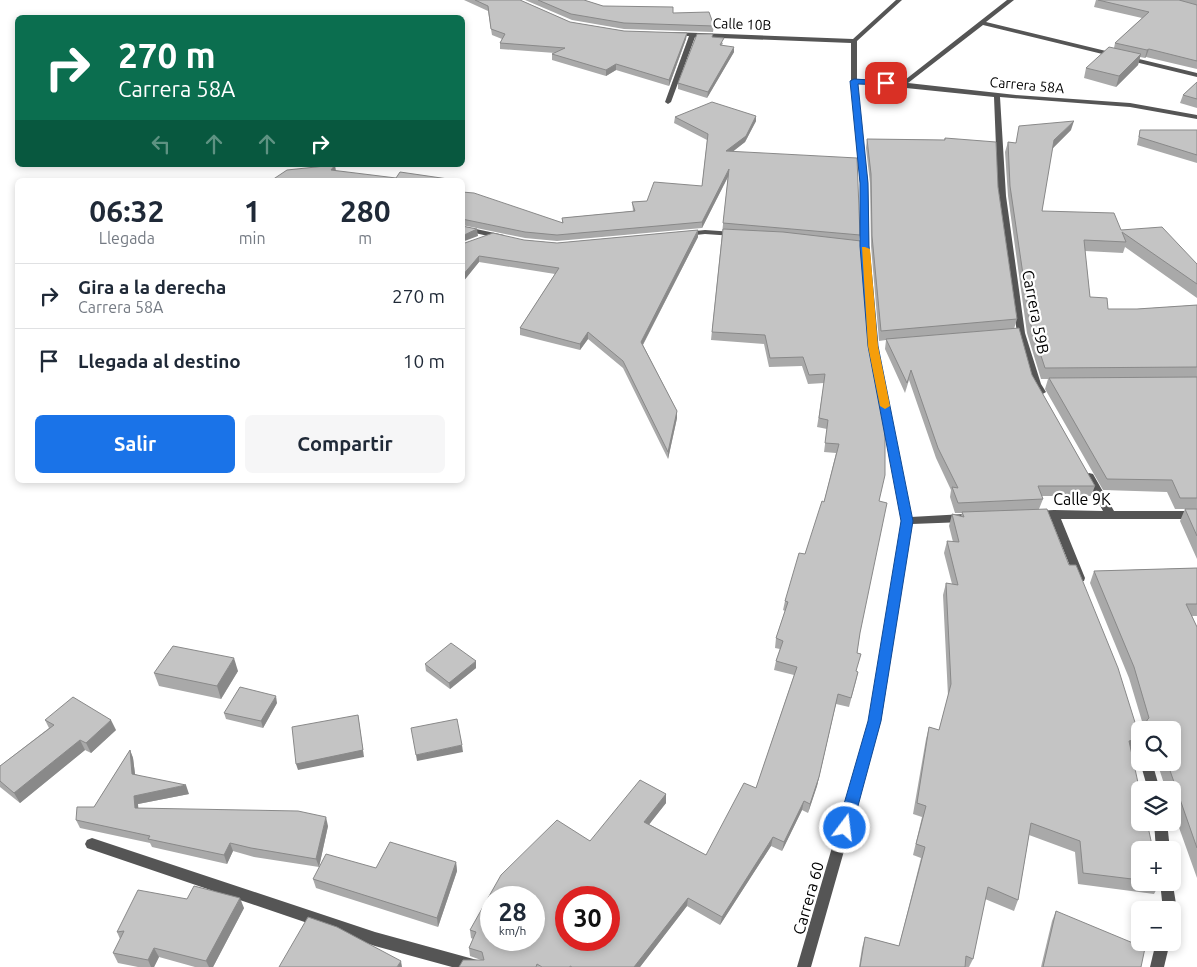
<!DOCTYPE html>
<html lang="es">
<head>
<meta charset="utf-8">
<style>
	:root { --surface:#fff; --page:#f6f6f7; --text:#1f2937; --muted:#747a83; --line:#e0e1e3; --accent:#1a73e8 }
	body { margin:0; font-family:Ubuntu,sans-serif; background:var(--page); color:var(--text); height:100vh; display:flex; flex-direction:column; font-size:19px; white-space:nowrap }
	* { box-sizing:border-box; margin:0 }
	p { font-size:16px; color:var(--muted) }
	.icon { flex:none; width:28px; height:28px; fill:none; stroke:currentColor; stroke-width:2; stroke-linecap:round; stroke-linejoin:round }
	.map { position:relative; flex:1; overflow:hidden }
	.drawer { position:absolute; left:15px; top:178px; width:450px; height:305px; display:flex; flex-direction:column; background:var(--surface); border-radius:8px; box-shadow:0 2px 8px #0003 }
	.drawer>* { flex:none }
	.banner { position:absolute; left:15px; top:15px; width:450px; height:152px; border-radius:8px; box-shadow:0 2px 8px #0003; background:#0b6e4f; color:#fff; overflow:hidden }
	.controls { position:absolute; left:1131px; top:721px; display:grid; gap:10px }
	.controls a { display:grid; place-items:center; width:50px; height:50px; border-radius:8px; background:var(--surface); box-shadow:0 2px 8px #0003; font-size:25px }
	.speed { position:absolute; left:480px; top:886px; display:flex; gap:10px; font-size:25px; font-weight:700; text-align:center }
	.speed>* { display:grid; place-content:center; width:65px; height:65px; border-radius:50%; background:var(--surface); box-shadow:0 2px 8px #0003; line-height:1 }
	.speed small { font-size:12px; font-weight:400 }
	.speed .limit { border:8px solid #d22; background:#fff; color:#111 }
	.pin { position:absolute; display:grid; place-items:center; width:42px; height:42px; color:#fff; margin:-21px; border-radius:10px; box-shadow:0 2px 8px #0006 }
	.me { position:absolute; width:55px; margin:-28px; rotate:15deg; stroke-linejoin:round; filter:drop-shadow(0 0 4px #0008) }
	.turn { display:flex; align-items:center; gap:18px; height:105px; padding:0 20px; font-size:22px }
	.turn .icon { width:65px; height:65px; stroke-width:2.5 }
	.turn b { display:block; font-size:35px; line-height:42px }
	.lanes { display:flex; align-items:center; height:48px; padding:0 20px; background:#0003; justify-content:center; gap:25px; direction:ltr }
	.lanes .off { opacity:.35 }
	.eta { display:flex; justify-content:space-evenly; align-items:center; height:85px; text-align:center }
	.eta b { font-size:30px; font-weight:600; line-height:35px }
	.primary-button { display:flex; gap:10px; margin-top:auto; padding:10px 20px }
	.primary-button a { flex:1; height:58px; border-radius:8px; background:var(--accent); color:#fff; font-size:20px; font-weight:600; line-height:58px; text-align:center }
	.primary-button a+a { background:var(--page); color:var(--text) }
	ul { padding:0; list-style:none }
	li { display:flex; align-items:center; gap:15px; height:65px; padding:0 20px; border-top:1px solid var(--line) }
	li div { flex:1 }
	li b { display:block; font-size:19px }
	li em { font-style:normal }
	.map>svg:first-child { display:block }
</style>
</head>
<body>
<div class="map">
<svg width="1197" height="967" viewBox="0 0 1197 967">
	<rect width="100%" height="100%" fill="#fff"/>
	<g fill="none" stroke-linecap="round" stroke-linejoin="round">
		<g fill="#555" fill-rule="evenodd">
			<path d="M896,0H902L857,41V79L901,83L1007,0H1014L986,22L1197,73V77L983,25L908,83L1016,95L1130,103L1197,115V119L1130,107L1000,97L1006,196L1025,333L1041,384L1046,392L1041,395L1038,394L1031,384L1017,333L998,196L994,97L857,83L868,183L869,246L877,346L911,517L964,514L969,518L964,522L912,524L881,721L811,967H797L869,721L902,521L869,346L861,246L860,183L851,81V43L695,37L671,102L668,104L665,102L689,36H673L670,34L673,32L853,39Z"/>
			<path d="M462,226L504,235L505,237L501,239L462,230Z"/>
			<path d="M705,230L734,232L738,234L734,236L705,234L686,236L682,234L686,232Z"/>
			<path d="M1089,473L1093,474L1114,511H1197V519H1061L1085,578L1084,581H1076L1051,519H1036L1031,515L1036,511L1054,510L1103,511L1084,476Z"/>
			<path d="M1140,762H1152L1160,790H1148Z"/>
			<path d="M1154,822H1167L1170,850H1156Z"/>
			<path d="M92,838L375,932L477,960L482,962L484,967H452L375,946L87,848L85,844L87,840Z"/>
			<path d="M1172,879L1177,910L1175,915H1172V910H1163L1160,882H1172Z"/>
			<path d="M1156,942H1170L1164,967H1150Z"/>
		</g>
	</g>
	<g fill="#a9a9a9">
		<path d="M464,0H520L570,22L624,31L687,33L686,39L669,86L616,70L606,76L552,60V54L555,53L500,49V43L502,39L492,35L488,11Z"/>
		<path d="M525,0H584L603,6L673,13L714,26L713,32L624,29L572,20Z"/>
		<path d="M1096,0H1197V69L1146,57L1145,58L1140,57L1138,65L1116,87L1084,78L1086,68L1114,48L1115,43L1142,18L1094,7Z"/>
		<path d="M712,37L723,43L722,45L734,52L707,98L678,89V83Z"/>
		<path d="M1197,82V108L1180,103L1183,95Z"/>
		<path d="M675,117L756,121L745,142L733,151L860,235L859,241L879,501L857,653L856,671L858,672L856,681L849,707L836,704L817,786L808,813L802,810L782,851L771,846L720,925L687,906L640,967H459L481,960L470,956L469,948L473,939L471,938L470,930L590,841L666,794V803L649,824L706,855L756,788L794,675L774,670L776,661L780,649L775,648L776,638L785,611L783,610L785,601L805,554L824,502L836,453L824,452L827,429L817,427L824,383L808,384L802,366L769,367L764,344L711,340L728,176L702,228L557,241L525,238L462,225V192L562,223V218L633,211L632,202L647,201L702,186L707,140L674,123Z"/>
		<path d="M1071,130L1052,149L1042,211L1121,230L1197,264V298L1125,247L1123,253L1085,251L1090,297L1108,309H1137L1197,305V559L1180,521L1185,509H1189H1175L1167,492L1103,490L1045,389L1048,379H1041L1027,333L1008,196L1005,152L1008,142L1015,143Z"/>
		<path d="M1140,130H1197V163L1137,145Z"/>
		<path d="M945,138L998,187L1017,319L1014,329L1032,375L1095,486L1091,496H1042L1043,499L1039,509L1069,565L1138,732L1140,735V741L1136,749L1131,750L1140,850V882L1160,883L1154,894L1078,884L1075,852L1029,835L1018,900L1014,911L985,899L973,959L969,967H859L862,948L865,937L899,946L921,858L913,855L922,817L913,814L926,739L929,727L939,730L948,696L943,595L946,583L952,584L944,553L947,541L953,542L949,526L952,514L961,516L962,513H955L950,497L951,490L936,458L909,380L905,393L885,349L886,340L879,341L871,246L870,183L866,148L867,139L944,140Z"/>
		<path d="M698,230V237L643,345L677,411V418L668,459L623,368L588,339L580,350L520,335V328L555,274L479,262L462,283V244L524,240L557,243Z"/>
		<path d="M1197,568V616H1192L1197,627V878L1172,808V790H1166L1157,762H1172V730H1143L1144,728L1129,678L1090,583L1094,571Z"/>
		<path d="M425,664L476,668L450,689L426,671Z"/>
		<path d="M238,671L221,699L159,686L154,673Z"/>
		<path d="M277,703L263,728L226,719L224,713Z"/>
		<path d="M45,720L116,730L91,753L85,750L20,803L0,787V766L49,728Z"/>
		<path d="M130,750L133,758L135,774L189,794L138,804V808L328,826L319,867L254,857L233,851L227,864L152,847L150,843L80,828L76,820L94,807Z"/>
		<path d="M456,862L457,871L438,927L316,888L313,879L376,868Z"/>
		<path d="M187,899L244,908L213,967H195L159,957L154,967H138L118,963L113,953L120,939L117,932Z"/>
		<path d="M1056,911L1141,967H1041L1052,921Z"/>
	</g>
	<g fill="#898989">
		<path d="M687,33L686,39L669,86V80Z"/>
		<path d="M734,47V52L707,98L708,92Z"/>
		<path d="M1149,49L1146,57L1145,58L1147,50Z"/>
		<path d="M1141,54L1138,65L1116,87L1119,76Z"/>
		<path d="M616,64V70L606,76V70Z"/>
		<path d="M756,116V121L745,142L726,157V151Z"/>
		<path d="M1074,121L1071,130L1051,150L1054,140Z"/>
		<path d="M335,165L336,171L331,170Z"/>
		<path d="M729,169V175L702,228V222Z"/>
		<path d="M477,229L478,236L462,242V236Z"/>
		<path d="M698,230V237L641,348V342Z"/>
		<path d="M479,256V262L462,283V276Z"/>
		<path d="M588,332V339L580,350V344Z"/>
		<path d="M677,411V418L668,459V452Z"/>
		<path d="M234,658L238,671L221,699L217,686Z"/>
		<path d="M476,661V668L450,689L449,683Z"/>
		<path d="M838,694L817,786L808,813L810,804Z"/>
		<path d="M276,696L277,703L263,728L261,721Z"/>
		<path d="M358,715L364,757L298,770L296,764Z"/>
		<path d="M111,720L116,730L91,753L86,743Z"/>
		<path d="M1140,738V741L1136,749L1123,752L1129,741Z"/>
		<path d="M80,740L85,750L20,803L14,793Z"/>
		<path d="M462,745L463,752L417,761L416,755Z"/>
		<path d="M130,750L133,758L136,782L132,774Z"/>
		<path d="M186,785L189,794L138,804L139,817L135,808L134,796Z"/>
		<path d="M666,794V803L644,831V822Z"/>
		<path d="M804,801L802,810L782,851L784,842Z"/>
		<path d="M326,817L328,826L319,867L316,859Z"/>
		<path d="M773,837L771,846L720,925L722,917Z"/>
		<path d="M230,843L233,851L227,864L224,855Z"/>
		<path d="M456,862L457,871L438,927L437,918Z"/>
		<path d="M240,898L244,908L213,967H209L206,961Z"/>
		<path d="M688,898L687,906L640,967H634Z"/>
		<path d="M154,948L159,957L154,967H151L148,960Z"/>
		<path d="M401,961L402,967H397Z"/>
	</g>
	<g fill="#c4c4c4" stroke="#898989" fill-rule="evenodd">
		<path d="M475,0H520L570,22L624,31L687,33L669,80L616,64L606,70L552,54L565,48L500,43L505,34L491,29L488,6Z"/>
		<path d="M538,0H584L603,6L673,7V13L709,12L714,26L624,23L571,14Z"/>
		<path d="M1098,0H1179L1197,5V61L1149,49L1147,50L1115,43L1149,12Z"/>
		<path d="M697,34H713L712,37L724,38L720,45L734,47L708,92L678,83Z"/>
		<path d="M1109,47L1141,54L1119,76L1086,68Z"/>
		<path d="M1197,82V99L1183,95Z"/>
		<path d="M712,102L756,116L746,136L726,151L857,158L860,235L723,223L729,169L702,222L557,235L525,232L462,219V192L474,193L563,223L562,218L635,211L632,202L647,201L654,182L702,186L708,134L675,117Z"/>
		<path d="M1074,121L1054,140L1042,211L1114,213L1121,230L1162,227L1197,264V284L1122,232L1126,242L1084,240L1090,297L1107,298L1108,309H1137L1197,305V367L1045,368L1030,322L1010,186L1008,142L1016,143L1019,126Z"/>
		<path d="M1140,130H1197V155L1139,137Z"/>
		<path d="M945,138L996,142L998,187L1017,319L881,331L872,236L871,174L867,139L945,140Z"/>
		<path d="M335,165L331,170L396,178L400,172L455,180H272L287,170Z"/>
		<path d="M462,226L477,229L462,236Z"/>
		<path d="M723,229L783,232L861,241L869,337L885,421V475L879,501L887,503L860,633L857,653L861,654L856,671L858,672L851,698L838,694L819,777L810,804L804,801L784,842L773,837L722,917L688,898L634,967H572L570,966V967H542L537,964L536,967H459L463,960H484L482,952L469,948L476,932L470,930L501,875L557,820L590,841L640,780L666,794L644,822L706,855L744,783L756,788L797,667L776,661L783,641L776,638L788,602L785,601L799,553L805,554L822,501L824,502L839,444L825,443L828,420L819,418L825,374L809,375L803,357L770,358L765,335L712,332ZM491,898H534V940H491ZM566,898H609V940H566Z"/>
		<path d="M698,230L641,342L677,411L668,452L623,361L588,332L580,344L520,328L559,268L479,256L462,276V244L493,233L524,240L557,243Z"/>
		<path d="M1019,328L1032,375L1095,486H1038L1043,499L958,503L952,487L958,488L938,448L911,370L907,383L886,339Z"/>
		<path d="M1197,377V498H1180L1172,480L1107,479L1049,378Z"/>
		<path d="M1047,509L1069,565H1076L1079,572L1118,668L1138,732L1140,735V738L1129,741L1140,792V822H1147L1153,850H1140V880L1083,873L1080,841L1031,823L1018,900L988,887L973,959L966,956L965,967H860L865,937L899,946L925,847L916,844L926,806L917,803L929,727L939,730L951,684L946,583L958,585L947,541L959,542L952,514L964,517L962,512Z"/>
		<path d="M1185,509H1197V536Z"/>
		<path d="M1197,568V604H1186L1197,627V848L1167,762H1172V730H1147V720L1149,718L1134,667L1094,571Z"/>
		<path d="M451,643L476,661L449,683L425,664Z"/>
		<path d="M173,646L234,658L217,686L154,673Z"/>
		<path d="M240,687L276,696L261,721L224,713Z"/>
		<path d="M73,697L111,720L86,743L80,740L14,793L0,781V766L54,725L45,720Z"/>
		<path d="M358,715L363,750L296,764L292,727Z"/>
		<path d="M457,719L462,745L416,755L411,728Z"/>
		<path d="M130,750L132,774L186,785L134,796L135,808L298,811L326,817L316,859L251,848L230,843L224,855L148,839L150,836L76,820L77,807H94Z"/>
		<path d="M390,842L456,862L437,918L313,879L326,854L376,868Z"/>
		<path d="M194,886L240,898L206,961L154,948L148,960L113,953L124,931L117,932L138,890L187,899Z"/>
		<path d="M1056,911L1145,948L1141,967H1043Z"/>
		<path d="M308,917L337,927L401,961L397,967H279Z"/>
	</g>
	<path fill="#1a73e8" stroke="#114b97" d="M854,79L886,81L890,83L886,85L858,84L868,183L869,246L878,346L913,521L881,721L852,828L850,833L845,835L839,833L837,828L868,721L901,521L868,346L860,246V183L850,81Z"/>
	<path fill="#f59e0b" d="M862,247H865L870,249L878,346L890,406L885,409L880,406L868,346Z"/>
	<g text-anchor="middle" stroke-width="4.5" stroke-linejoin="round" paint-order="stroke">
		<g font-size="14" fill="#000" stroke="#fff">
			<text transform="translate(742 24) rotate(2)" y="5">Calle 10B</text>
			<text transform="translate(1027 85) rotate(5)" y="5">Carrera 58A</text>
		</g>
		<g font-size="16" fill="#000" stroke="#fff">
			<text transform="translate(1036 312) rotate(79)" y="6">Carrera 59B</text>
			<text x="1082" y="505">Calle 9K</text>
			<text transform="translate(808 898) rotate(-74)" y="6">Carrera 60</text>
		</g>
	</g>
</svg>
<div class="controls">
<a><svg class="icon" aria-label="search" viewBox="0 0 24 24"><circle cx="10" cy="10" r="6"/><path d="M15 15l6 6"/></svg></a>
<a><svg class="icon" aria-label="layers" viewBox="0 0 24 24"><path d="M12 4l9 5-9 5-9-5zM3 14l9 5 9-5"/></svg></a>
<a>+</a>
<a>−</a>
</div>
<div class="speed"><div>28<small>km/h</small></div><div class="limit">30</div></div>
<div class="pin" style="left:886px;top:83px;background:#d93025"><svg class="icon" aria-label="arrive" viewBox="0 0 24 24"><path d="M6 21V4h12l-3 4 3 4H6"/></svg></div>
<svg class="me" style="left:845px;top:828px" viewBox="-20 -20 40 40"><circle r="17" fill="#1a73e8" stroke="#fff" stroke-width="3"/><path d="M0-11L8 9 0 5-8 9z" fill="#fff"/></svg>
<div class="banner">
<div class="turn"><svg class="icon" aria-label="right" viewBox="0 0 24 24"><path d="M7 20v-9h11M14 6l5 5-5 5"/></svg><div><b>270 m</b>Carrera 58A</div></div>
<div class="lanes"><svg class="icon off" aria-label="left" viewBox="0 0 24 24"><path d="M17 20v-9H6M10 6l-5 5 5 5"/></svg><svg class="icon off" aria-label="ahead" viewBox="0 0 24 24"><path d="M12 20V5M6 11l6-6 6 6"/></svg><svg class="icon off" aria-label="ahead" viewBox="0 0 24 24"><path d="M12 20V5M6 11l6-6 6 6"/></svg><svg class="icon" aria-label="right" viewBox="0 0 24 24"><path d="M7 20v-9h11M14 6l5 5-5 5"/></svg></div>
</div>
<section class="drawer">
<div class="eta">
<div><b>06:32</b><p>Llegada</p></div>
<div><b>1</b><p>min</p></div>
<div><b>280</b><p>m</p></div>
</div>
<ul>
<li><svg class="icon" aria-label="right" viewBox="0 0 24 24"><path d="M7 20v-9h11M14 6l5 5-5 5"/></svg><div><b>Gira a la derecha</b><p>Carrera 58A</p></div><em>270 m</em></li>
<li><svg class="icon" aria-label="arrive" viewBox="0 0 24 24"><path d="M6 21V4h12l-3 4 3 4H6"/></svg><div><b>Llegada al destino</b></div><em>10 m</em></li>
</ul>
<div class="primary-button"><a>Salir</a><a>Compartir</a></div>
</section>
</div>
</body>
</html>
